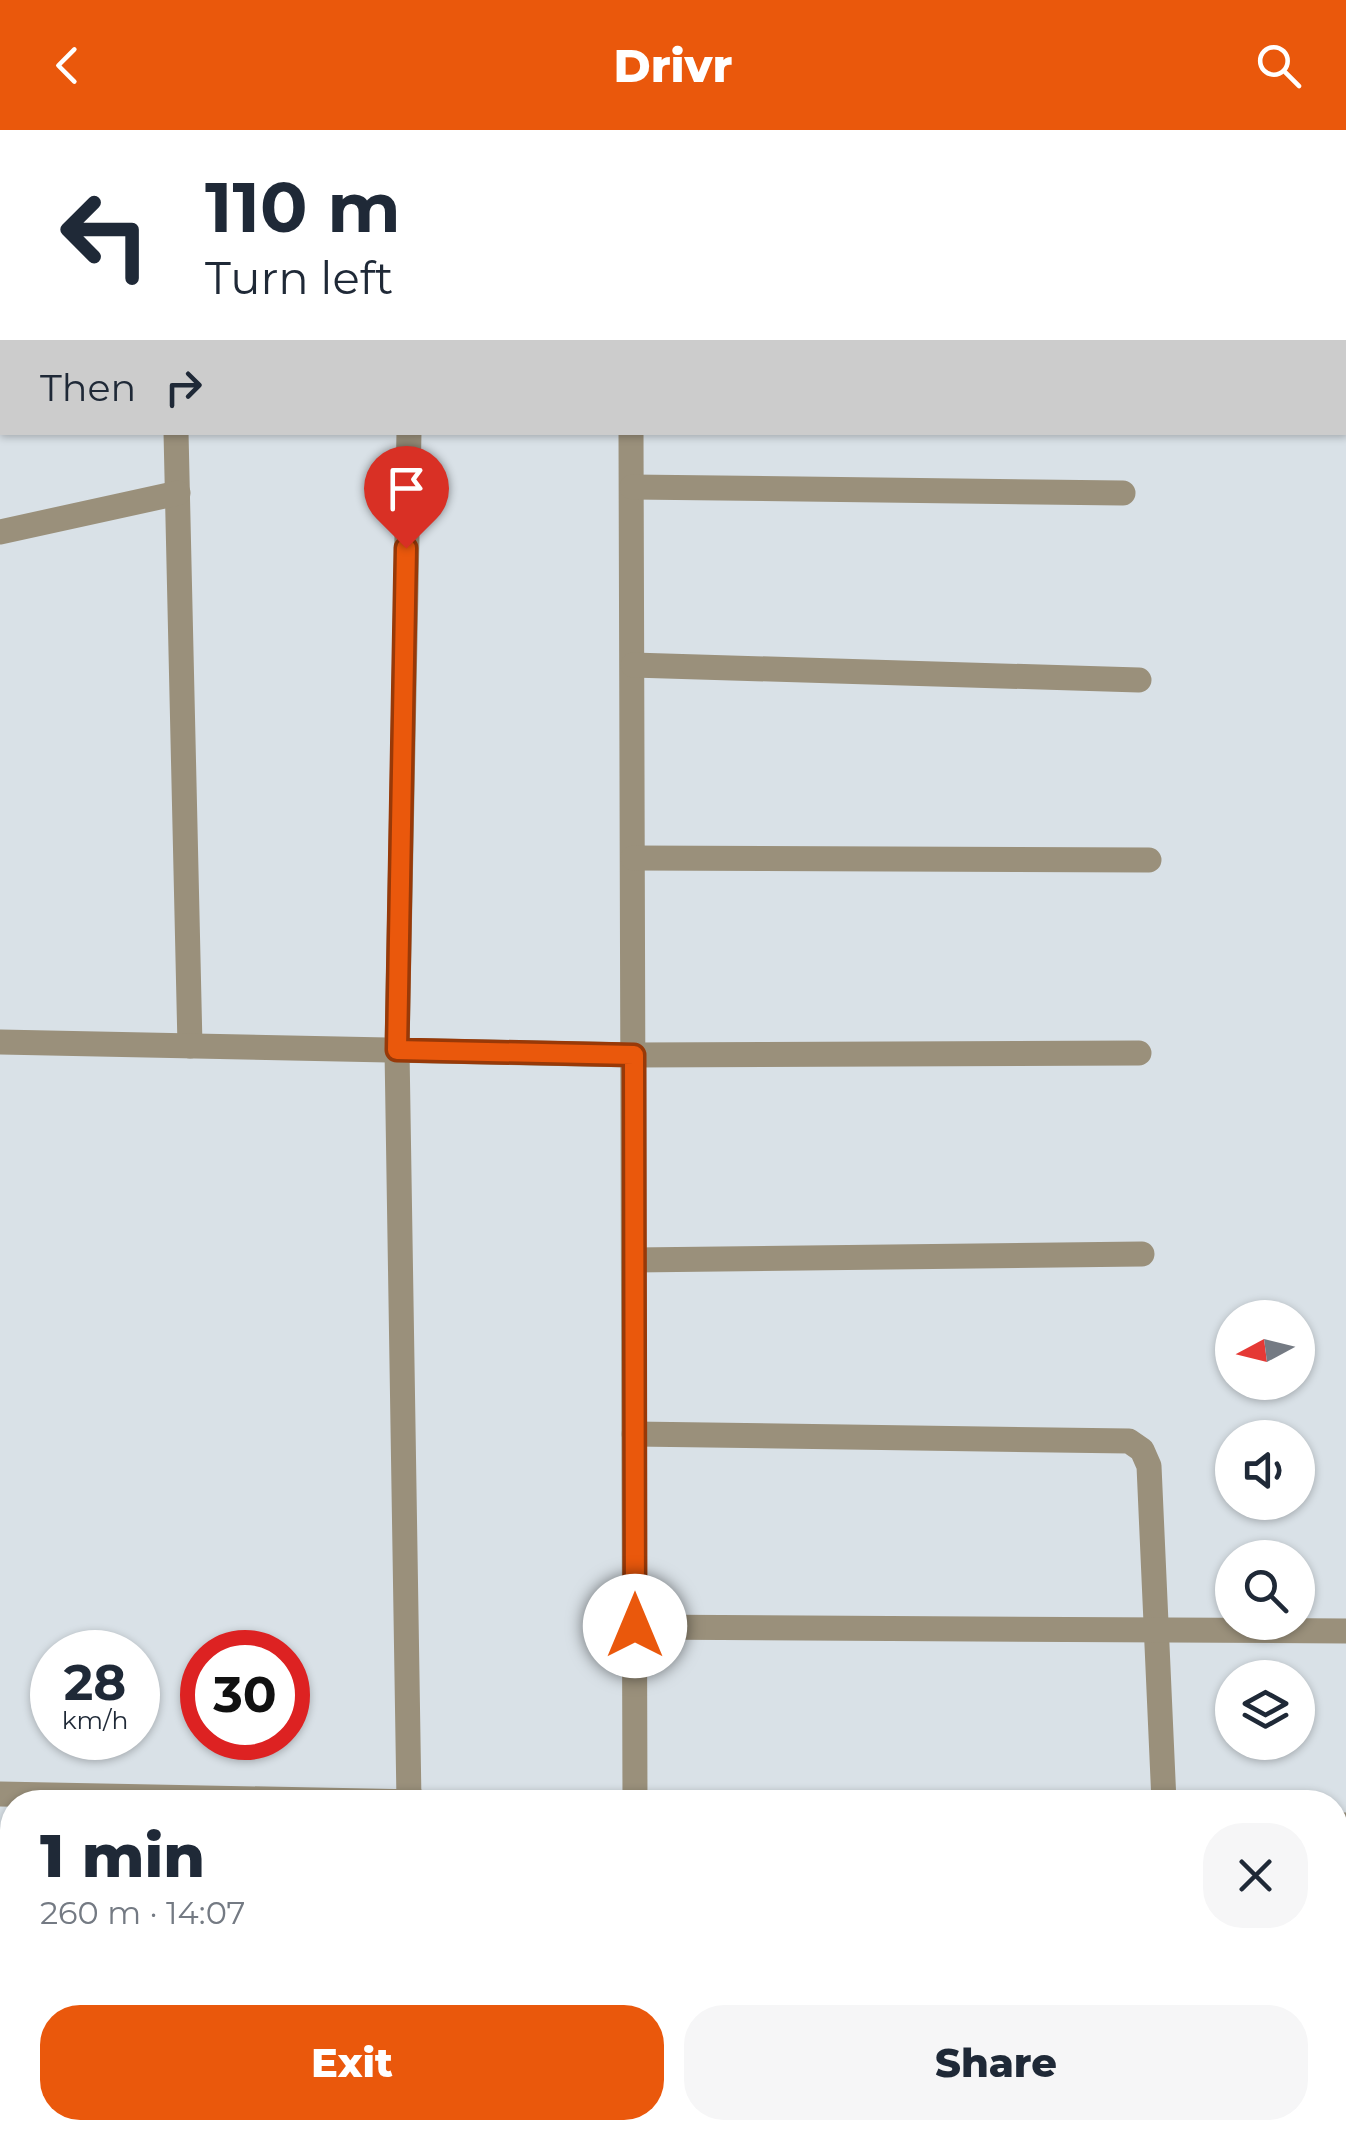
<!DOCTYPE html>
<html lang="en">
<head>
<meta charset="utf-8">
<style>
	:root { --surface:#fff; --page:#f6f6f7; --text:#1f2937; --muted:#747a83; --accent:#ea580c }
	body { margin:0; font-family:Montserrat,sans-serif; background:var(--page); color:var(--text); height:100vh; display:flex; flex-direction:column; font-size:38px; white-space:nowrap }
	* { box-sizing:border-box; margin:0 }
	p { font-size:32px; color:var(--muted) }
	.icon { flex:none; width:55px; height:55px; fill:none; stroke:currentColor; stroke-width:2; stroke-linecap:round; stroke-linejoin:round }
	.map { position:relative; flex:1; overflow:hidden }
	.side { position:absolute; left:0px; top:1660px; width:1348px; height:350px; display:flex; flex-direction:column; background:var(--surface); border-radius:40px 40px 0 0; box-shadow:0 2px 8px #0004 }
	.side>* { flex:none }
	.top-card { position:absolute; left:0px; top:0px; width:1348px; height:305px; box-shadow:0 2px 8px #0004; background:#fff; color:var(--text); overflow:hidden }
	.needle { width:65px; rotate:263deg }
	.fabs { position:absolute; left:1215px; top:1170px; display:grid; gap:20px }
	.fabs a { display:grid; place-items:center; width:100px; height:100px; border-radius:50%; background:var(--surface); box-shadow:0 2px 8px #0004; font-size:50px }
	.speed { position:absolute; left:30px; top:1500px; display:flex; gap:20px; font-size:50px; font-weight:700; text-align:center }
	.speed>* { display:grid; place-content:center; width:130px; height:130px; border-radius:50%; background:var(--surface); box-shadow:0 2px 8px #0004; line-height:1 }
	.speed small { font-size:25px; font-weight:400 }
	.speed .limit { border:15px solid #d22; background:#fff; color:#111 }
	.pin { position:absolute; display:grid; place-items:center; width:85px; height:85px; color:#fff; margin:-102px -42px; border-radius:50% 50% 50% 0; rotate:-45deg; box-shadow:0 0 10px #0007 }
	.pin .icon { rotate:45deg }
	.me { position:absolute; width:110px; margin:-55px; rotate:0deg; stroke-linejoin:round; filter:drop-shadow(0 0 8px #0008) }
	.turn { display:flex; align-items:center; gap:35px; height:210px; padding:0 40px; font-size:45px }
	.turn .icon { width:130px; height:130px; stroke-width:2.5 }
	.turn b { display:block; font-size:70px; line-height:85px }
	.then { display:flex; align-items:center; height:95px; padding:0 40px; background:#0003; gap:20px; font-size:38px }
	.round { display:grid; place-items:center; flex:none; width:105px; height:105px; border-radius:40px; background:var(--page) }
	.overview { display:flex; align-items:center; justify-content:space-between; height:170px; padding:0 40px }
	h1 { font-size:60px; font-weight:800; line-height:75px }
	.cta { display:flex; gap:20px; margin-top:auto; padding:20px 40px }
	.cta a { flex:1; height:115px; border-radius:40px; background:var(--accent); color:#fff; font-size:40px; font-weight:800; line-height:115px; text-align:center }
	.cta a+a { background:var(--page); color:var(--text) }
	header { display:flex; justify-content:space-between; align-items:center; height:130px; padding:0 40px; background:var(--accent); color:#fff; font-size:45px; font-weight:800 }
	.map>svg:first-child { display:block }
</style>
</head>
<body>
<header><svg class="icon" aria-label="back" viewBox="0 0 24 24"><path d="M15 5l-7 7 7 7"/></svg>Drivr<svg class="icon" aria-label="search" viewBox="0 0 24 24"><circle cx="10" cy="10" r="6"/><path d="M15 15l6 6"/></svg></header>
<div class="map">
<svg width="1346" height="2010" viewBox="0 0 1346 2010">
	<rect width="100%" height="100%" fill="#d9e1e7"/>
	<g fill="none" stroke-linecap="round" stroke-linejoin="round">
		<g stroke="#9a907b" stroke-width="25">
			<path d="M1100,2L1106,0"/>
			<path d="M0,231L2,230"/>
			<path d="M176,302L190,916"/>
			<path d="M631,302L635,1672"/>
			<path d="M632,357L1123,363"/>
			<path d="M0,402L178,363"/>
			<path d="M633,535L1139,550"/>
			<path d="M633,728L1149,730"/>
			<path d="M0,912L634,925L1139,923"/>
			<path d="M634,1130L1142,1124"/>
			<path d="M634,1304L1129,1311L1142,1320L1149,1336L1164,1672"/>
			<path d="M635,1497L1346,1501"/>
			<path d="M0,1664L419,1672"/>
			<path d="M409,1672L397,920L409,302"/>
			<path d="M1335,1695H1346"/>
			<path d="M0,1967H12"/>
			<path d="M724,1998V2010"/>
			<path d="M76,2010L87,1998"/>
		</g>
		<g stroke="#9a907b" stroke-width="25">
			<path d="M853,1998L1056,2003L1157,2001L1318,2010"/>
			<path d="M522,2010L532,1998"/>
		</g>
		<defs>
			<g id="rail">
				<path d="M268,2L278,0"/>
				<path d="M368,2L378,0"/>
				<path d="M498,2L509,0"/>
				<path d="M0,66L2,65"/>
				<path d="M0,91H2"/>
				<path d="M0,123L2,122"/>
			</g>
		</defs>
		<use href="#rail" stroke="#606468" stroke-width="11"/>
		<use href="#rail" stroke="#fff" stroke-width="8" stroke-dasharray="22" stroke-linecap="butt"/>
	</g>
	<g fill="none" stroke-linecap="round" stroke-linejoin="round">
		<defs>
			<path id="route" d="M406,418L397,920L634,925L635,1496"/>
		</defs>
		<use href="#route" stroke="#983908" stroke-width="25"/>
		<use href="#route" stroke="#ea580c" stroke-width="18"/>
	</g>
</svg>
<div class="fabs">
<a><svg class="needle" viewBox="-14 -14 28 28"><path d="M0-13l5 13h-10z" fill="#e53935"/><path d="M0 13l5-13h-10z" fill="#747a83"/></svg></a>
<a><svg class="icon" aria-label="sound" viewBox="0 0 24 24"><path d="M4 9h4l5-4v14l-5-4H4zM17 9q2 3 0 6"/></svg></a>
<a><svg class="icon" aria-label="search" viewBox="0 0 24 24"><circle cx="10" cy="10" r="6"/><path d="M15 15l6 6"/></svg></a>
<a><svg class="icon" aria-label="layers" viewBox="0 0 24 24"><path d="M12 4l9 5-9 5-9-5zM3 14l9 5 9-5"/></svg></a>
</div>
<div class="speed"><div>28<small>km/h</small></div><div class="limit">30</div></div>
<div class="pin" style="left:406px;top:418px;background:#d93025"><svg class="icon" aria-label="arrive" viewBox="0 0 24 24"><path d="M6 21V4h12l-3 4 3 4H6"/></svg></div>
<svg class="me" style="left:635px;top:1496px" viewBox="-20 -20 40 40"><circle r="19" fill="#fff"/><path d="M0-13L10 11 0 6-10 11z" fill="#ea580c"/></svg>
<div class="top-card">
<div class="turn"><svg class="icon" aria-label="left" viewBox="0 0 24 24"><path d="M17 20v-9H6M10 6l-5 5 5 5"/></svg><div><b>110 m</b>Turn left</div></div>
<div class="then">Then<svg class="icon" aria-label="right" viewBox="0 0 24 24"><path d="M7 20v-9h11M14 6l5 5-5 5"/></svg></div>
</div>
<section class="side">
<div class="overview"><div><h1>1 min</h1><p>260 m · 14:07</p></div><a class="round"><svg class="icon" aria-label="close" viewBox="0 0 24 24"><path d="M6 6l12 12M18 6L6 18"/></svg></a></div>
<div class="cta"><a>Exit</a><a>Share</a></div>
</section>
</div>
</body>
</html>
